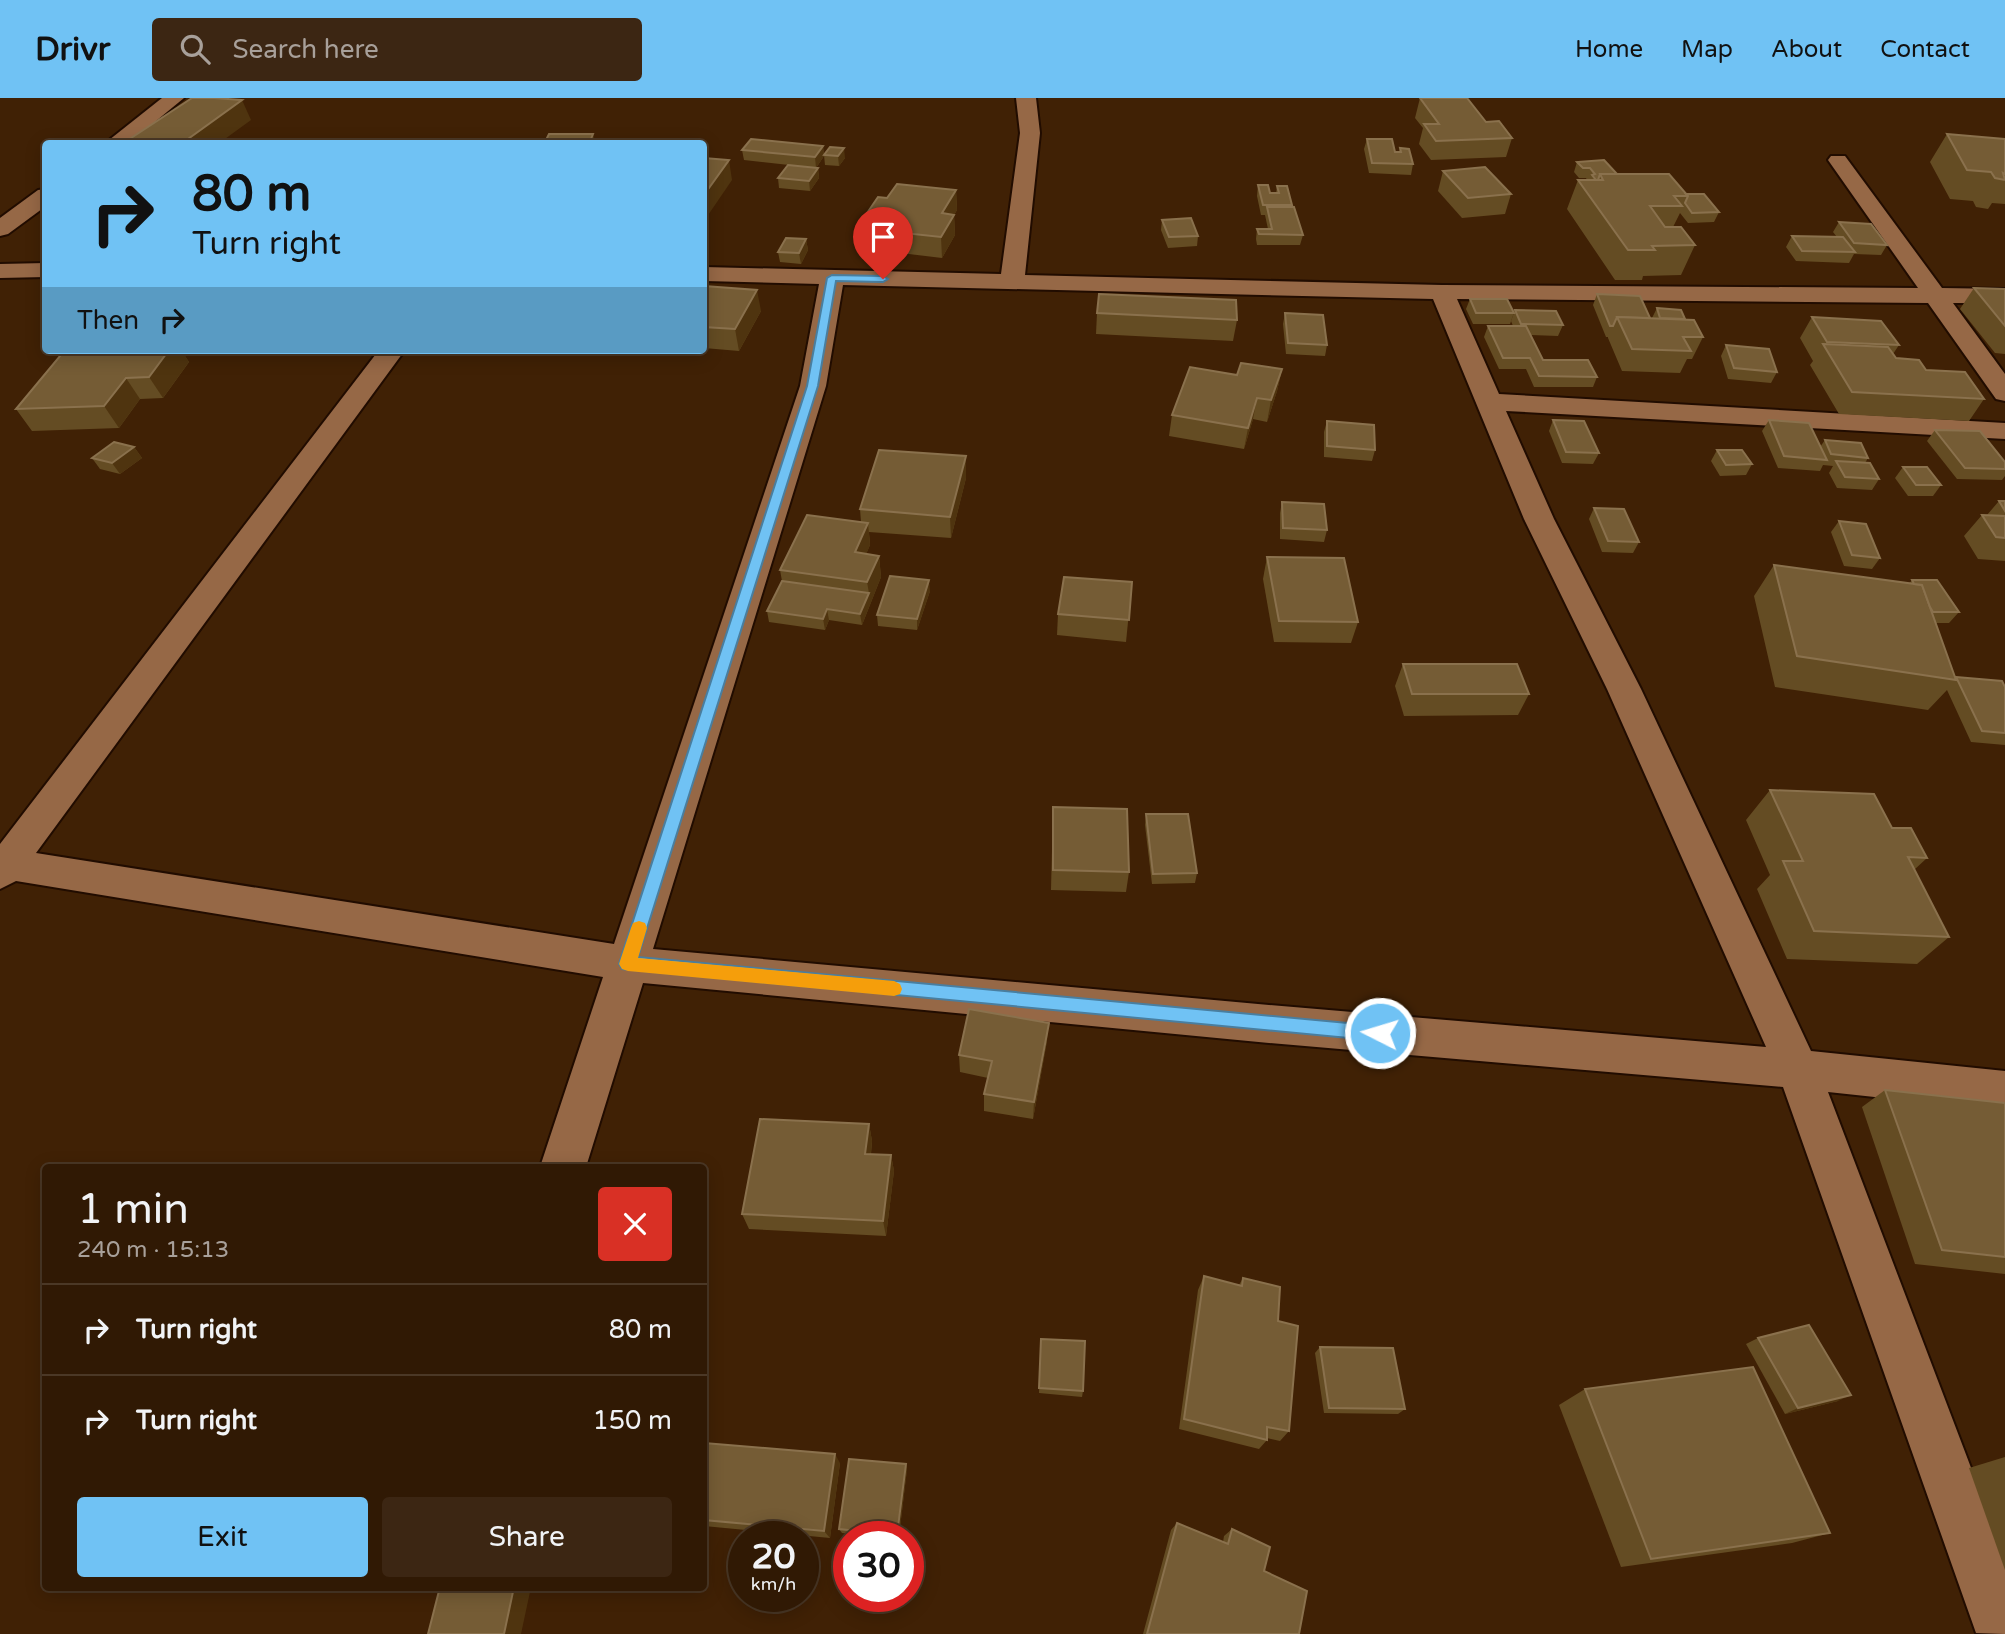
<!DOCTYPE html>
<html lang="en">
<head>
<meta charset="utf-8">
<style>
	:root { --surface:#301904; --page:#3c2613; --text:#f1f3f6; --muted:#a8a09a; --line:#4b3826; --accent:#70c2f4 }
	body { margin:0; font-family:"Varela Round",sans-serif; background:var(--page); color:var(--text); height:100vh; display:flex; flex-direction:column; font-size:26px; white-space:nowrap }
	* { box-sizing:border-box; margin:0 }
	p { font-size:23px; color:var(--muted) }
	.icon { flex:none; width:38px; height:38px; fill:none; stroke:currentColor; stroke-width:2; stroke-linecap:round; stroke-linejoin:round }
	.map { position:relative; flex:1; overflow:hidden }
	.drawer { position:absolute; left:42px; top:1066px; width:665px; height:427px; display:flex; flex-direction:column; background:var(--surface); border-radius:7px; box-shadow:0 4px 18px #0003,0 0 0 2px var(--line) }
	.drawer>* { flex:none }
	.guide { position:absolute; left:42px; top:42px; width:665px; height:214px; border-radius:7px; box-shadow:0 4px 18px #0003,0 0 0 2px var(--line); background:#70c2f4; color:#111; overflow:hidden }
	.speed { position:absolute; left:728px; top:1423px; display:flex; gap:14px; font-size:35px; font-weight:700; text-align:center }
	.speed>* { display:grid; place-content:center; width:91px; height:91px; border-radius:50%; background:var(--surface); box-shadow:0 4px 18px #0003,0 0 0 2px var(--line); line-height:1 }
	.speed small { font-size:18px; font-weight:400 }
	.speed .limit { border:10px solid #d22; background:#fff; color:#111 }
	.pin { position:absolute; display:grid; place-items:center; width:60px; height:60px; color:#fff; margin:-72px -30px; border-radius:50% 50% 50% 0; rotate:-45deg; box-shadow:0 0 7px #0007 }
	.pin .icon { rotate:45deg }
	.me { position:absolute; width:77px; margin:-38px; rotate:275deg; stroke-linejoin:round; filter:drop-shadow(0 0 5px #0008) }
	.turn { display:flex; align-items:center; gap:24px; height:147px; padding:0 35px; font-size:32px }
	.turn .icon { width:91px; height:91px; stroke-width:2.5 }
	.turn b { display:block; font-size:49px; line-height:60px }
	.then { display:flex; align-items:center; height:66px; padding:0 35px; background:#0003; gap:14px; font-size:26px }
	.round { display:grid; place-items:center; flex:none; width:74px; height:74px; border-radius:7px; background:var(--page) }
	.overview { display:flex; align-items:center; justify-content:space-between; height:119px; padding:0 35px }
	h1 { font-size:42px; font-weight:600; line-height:52px }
	.cta { display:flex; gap:14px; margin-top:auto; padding:14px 35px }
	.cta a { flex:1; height:80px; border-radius:7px; background:var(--accent); color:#111; font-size:28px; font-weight:600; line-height:80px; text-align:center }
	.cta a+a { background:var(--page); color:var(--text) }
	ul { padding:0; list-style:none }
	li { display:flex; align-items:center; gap:21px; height:91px; padding:0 35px; border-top:2px solid var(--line) }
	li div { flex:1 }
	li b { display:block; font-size:26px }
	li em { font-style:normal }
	header { display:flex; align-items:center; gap:42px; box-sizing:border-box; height:98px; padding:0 35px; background:var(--accent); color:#111 }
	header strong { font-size:33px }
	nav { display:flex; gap:38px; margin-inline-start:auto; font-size:24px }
	.search { width:490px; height:63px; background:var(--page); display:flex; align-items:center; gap:18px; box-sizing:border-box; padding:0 24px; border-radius:7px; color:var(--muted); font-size:26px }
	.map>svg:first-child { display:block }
</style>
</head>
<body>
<header>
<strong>Drivr</strong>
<div class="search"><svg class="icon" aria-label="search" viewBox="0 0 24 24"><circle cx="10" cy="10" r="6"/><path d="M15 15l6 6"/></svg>Search here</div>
<nav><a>Home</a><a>Map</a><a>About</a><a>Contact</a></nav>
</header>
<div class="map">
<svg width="2005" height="1536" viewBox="0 0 2005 1536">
	<rect width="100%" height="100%" fill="#402105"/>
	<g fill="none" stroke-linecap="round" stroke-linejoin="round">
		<defs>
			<g id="street">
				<path d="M162,0H184L128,46H104Z"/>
				<path d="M1016,0H1036L1040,35L1025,177L1442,187L1918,190L1828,62L1831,58H1845L1942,190L2005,191V205H1953L2005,276V303L1996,301L1928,205L1457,201L1499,296L2005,325V341L1506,313L1554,421L1641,591L1811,953L2005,973V1013L1828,994L2005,1459V1536L1976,1535L1783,989L1269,945L643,885L586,1069H540L603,879L16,783L0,791V746L379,252H405L36,755L614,846L800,288L819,186L704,183V169L1001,176L1020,35ZM843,187L1433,201L1524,421L1607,591L1766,949L1269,907L653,851L826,288Z"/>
				<path d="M46,91V108L8,136L0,138V120L38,92Z"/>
				<path d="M46,165V179L0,180V166Z"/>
			</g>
		</defs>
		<use href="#street" stroke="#210c00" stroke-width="4"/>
		<use href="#street" fill="#966846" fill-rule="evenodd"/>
	</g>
	<g fill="#644c23">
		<path d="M1420,0L1486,24L1512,40L1506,59L1431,62L1419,46L1423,30L1415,20Z"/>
		<path d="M1947,36L2005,41V106L1992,105L1988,111L1976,109L1973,103L1950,101L1930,64Z"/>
		<path d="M1367,41L1395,54H1399L1400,50L1413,66L1411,77L1369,75L1364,51Z"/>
		<path d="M823,48L824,58L816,70L744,62L742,52Z"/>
		<path d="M830,49L845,60L839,68L825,67L824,57Z"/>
		<path d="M1577,64L1686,96L1719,114L1714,124L1688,125L1680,115L1673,129L1695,147L1681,177L1643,178L1642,182H1615L1567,111L1578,82H1587L1586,80H1579L1574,74Z"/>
		<path d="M818,70L819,80L810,93L779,90L778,80Z"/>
		<path d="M1443,73L1511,96L1505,116L1462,120L1438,93Z"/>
		<path d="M1258,87L1270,95H1276L1277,88L1292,107L1303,137L1300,147H1257L1256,141L1257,131H1268L1265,117H1261L1257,98Z"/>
		<path d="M956,92L957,112L954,117L955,137L942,160L859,150L857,130L887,100Z"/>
		<path d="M1162,122L1198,138L1197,148L1168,150L1161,132Z"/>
		<path d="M1839,124L1887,147L1881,157L1854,156L1849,165L1796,163L1786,149L1792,138L1837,139L1833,134Z"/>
		<path d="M806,141L808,152L801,166L780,164L778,154Z"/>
		<path d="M704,188L761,213L739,253L704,250Z"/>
		<path d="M1974,190L2005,191V256L1995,255L1960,211Z"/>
		<path d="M1597,196L1650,220H1652L1657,210L1685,221L1703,239L1692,261H1687L1680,275L1622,273L1608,240V239H1606L1593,207Z"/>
		<path d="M1470,201L1514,215L1510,226H1473L1466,211Z"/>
		<path d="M1515,212L1563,227L1558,238L1531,237L1543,262L1597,279L1593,289H1534L1526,271H1499L1484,239L1488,228H1513L1511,223Z"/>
		<path d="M1097,215L1237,222L1233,243L1096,236Z"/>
		<path d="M1285,215L1327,247L1325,258L1286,256L1283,226Z"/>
		<path d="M1812,219L1899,247L1893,256L1896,260L1926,272L1984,301L1969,323L1839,316L1810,267L1813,263L1800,240Z"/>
		<path d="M1726,247L1777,274L1771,285L1728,281L1721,258Z"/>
		<path d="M65,252H181L189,264L163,300L140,301L119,330L32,333L16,311Z"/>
		<path d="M1282,271L1277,293L1267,324L1253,321L1244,351L1169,338L1172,317L1237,277Z"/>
		<path d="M1553,322L1599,355L1593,366L1562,365L1549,333Z"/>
		<path d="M1769,322L1820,349L1825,342L1868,360L1865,365L1879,381L1872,392L1837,390L1829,375L1833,368L1823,367L1820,373L1778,370L1762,333Z"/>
		<path d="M1327,323L1375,352L1372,363L1324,359V334Z"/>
		<path d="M1935,332L2005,364V378L2002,382L1957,381L1927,343Z"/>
		<path d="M134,349L142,360L120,376L100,371L92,360Z"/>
		<path d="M1717,352L1752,366L1746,377L1720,378L1711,363Z"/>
		<path d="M966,358V380L951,440L869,434L870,447L866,456L879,458L881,479L862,527L829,522L825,532L769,524L767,513L782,483L780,472L861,424L860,411Z"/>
		<path d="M1903,369L1941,387L1933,398H1908L1895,380Z"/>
		<path d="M1999,403H2005V463L1978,461L1964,438L1982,417H1987Z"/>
		<path d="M1282,404L1327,432L1324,444L1280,441V415Z"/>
		<path d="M1594,410L1639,444L1633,455L1602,454L1589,421Z"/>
		<path d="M1839,423L1880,460L1872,471L1844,468L1831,434Z"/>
		<path d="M1267,459L1358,524L1351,545L1274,544L1263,481Z"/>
		<path d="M1774,467L1909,486L1912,482L1959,514L1949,525H1936L1955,579L2005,589V647L1971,644L1947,592L1928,612L1775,589L1754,498Z"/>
		<path d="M1132,484L1126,544L1057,537L1058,516Z"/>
		<path d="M930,493L917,532L878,528L877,517Z"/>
		<path d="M1403,566L1529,596L1518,617L1404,618L1395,588Z"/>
		<path d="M1770,692L1892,730L1927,760L1914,772L1949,839L1917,866L1787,861L1757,791L1770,777L1746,722Z"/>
		<path d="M1053,709L1129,774L1126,794L1051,792Z"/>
		<path d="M1146,716L1197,775L1195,785L1152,786L1145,727Z"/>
		<path d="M1047,943L1033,1021L984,1013V996L988,980L960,974L959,957Z"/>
		<path d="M1885,992L2005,1005V1176L1915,1166L1862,1009Z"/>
		<path d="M869,1026L872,1043L871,1056L891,1057L894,1073L886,1138L749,1131L742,1116Z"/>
		<path d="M1204,1178L1239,1187L1243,1180L1278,1223L1289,1333L1280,1343L1267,1340V1342L1259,1351L1179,1331L1198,1192Z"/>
		<path d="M1758,1240L1838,1303L1785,1316L1746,1246Z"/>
		<path d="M1041,1241L1083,1293L1082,1299L1039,1295Z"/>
		<path d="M1320,1249L1405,1311L1398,1316L1324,1315L1315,1255Z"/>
		<path d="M1585,1291L1830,1435L1792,1445L1621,1469L1559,1307Z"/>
		<path d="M704,1345L840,1365L830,1440L704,1428Z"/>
		<path d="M2005,1359V1472L1969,1370Z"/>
		<path d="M906,1366L907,1371L899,1438H879L842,1435L839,1431Z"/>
		<path d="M1177,1425L1223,1444L1224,1438L1232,1431L1264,1473L1299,1536H1143L1171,1432Z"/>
	</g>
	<g fill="#4f340f">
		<path d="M242,2L251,22L218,46H181Z"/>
		<path d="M593,36L596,46H589Z"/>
		<path d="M823,48L824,58L816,70L815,59Z"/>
		<path d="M844,50L845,60L839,68L838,58Z"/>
		<path d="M729,62L732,82L704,123V97Z"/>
		<path d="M818,70L819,80L810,93L809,83Z"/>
		<path d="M956,92L957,112L943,136L942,115Z"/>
		<path d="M954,117L955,137L942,160L941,139Z"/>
		<path d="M806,141L808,152L801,166L799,155Z"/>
		<path d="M757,192L761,213L739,253L735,231Z"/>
		<path d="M169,252H181L189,264L163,300L149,279Z"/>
		<path d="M1282,271L1277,293L1267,324L1271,302Z"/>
		<path d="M126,280L140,301L119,330L104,308Z"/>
		<path d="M1257,300L1253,321L1244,351L1248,330Z"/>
		<path d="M134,349L142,360L120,376L112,365Z"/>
		<path d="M966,358V380L951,440L950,419Z"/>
		<path d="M868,425L870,447L858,476L855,454Z"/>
		<path d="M879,458L881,479L862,527L860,516L869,495L867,484Z"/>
		<path d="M929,482L930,493L917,532V521Z"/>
		<path d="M827,511L829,522L825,532L823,521Z"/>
		<path d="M1049,925L1047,943L1033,1021L1034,1004Z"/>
		<path d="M869,1026L872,1043L869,1072L865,1056Z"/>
		<path d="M891,1057L894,1073L886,1138L883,1123Z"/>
		<path d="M1851,1297L1838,1303L1785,1316L1798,1310Z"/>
		<path d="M835,1356L840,1365L830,1440L824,1433Z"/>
		<path d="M906,1366L907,1371L899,1438H898L897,1437Z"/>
		<path d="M514,1489H531L521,1536H504Z"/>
	</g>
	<g fill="#755c35" stroke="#8a714d" stroke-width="2">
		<path d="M192,0H214L242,2L181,46H122Z"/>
		<path d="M1420,0H1467L1486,24L1499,23L1512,40L1436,43L1424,26H1439Z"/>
		<path d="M549,36H593L589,46H544Z"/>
		<path d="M1947,36L2005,41V76L2003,75L2005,82L1995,80L1991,74L1967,72Z"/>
		<path d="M751,41L823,48L815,59L742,52Z"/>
		<path d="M1367,41H1392L1395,54H1401L1400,50L1409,51L1413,66L1372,65Z"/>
		<path d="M830,49L844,50L838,58L824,57Z"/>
		<path d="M704,60L729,62L704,97Z"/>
		<path d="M1604,62L1617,76H1600L1598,82H1596L1592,77L1595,76L1590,70H1583L1577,64Z"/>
		<path d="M788,67L818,70L809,83L778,80Z"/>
		<path d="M1485,69L1511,96L1468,100L1443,73Z"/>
		<path d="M1600,76H1669L1688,98H1674L1682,108H1650L1665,129H1681L1695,147L1652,148L1655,152H1628L1578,82H1603Z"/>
		<path d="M897,86L956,92L942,115L954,117L941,139L857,130L878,99L887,100Z"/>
		<path d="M1258,87H1268L1270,95H1279L1277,88H1287L1292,107H1263Z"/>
		<path d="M1686,96H1704L1719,114L1692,115L1685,105L1688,98Z"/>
		<path d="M1267,109H1294L1303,137L1259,136L1257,131H1272Z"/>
		<path d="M1191,120L1198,138L1169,139L1162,122Z"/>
		<path d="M1839,124L1871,126L1887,147L1854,145Z"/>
		<path d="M1792,138L1843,139L1855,154L1802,153Z"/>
		<path d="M786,140L806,141L799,155L778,154Z"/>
		<path d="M704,188L757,192L735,231L704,229Z"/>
		<path d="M1974,190L2005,191V228Z"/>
		<path d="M1099,196L1236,202L1237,222L1097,215Z"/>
		<path d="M1597,196L1640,198L1650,220L1617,219L1613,228H1610Z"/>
		<path d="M1470,201H1507L1514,215H1476Z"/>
		<path d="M1657,210L1681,212L1685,221L1660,220Z"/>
		<path d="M1515,212L1556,213L1563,227L1521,226Z"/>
		<path d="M1285,215L1323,217L1327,247L1288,245Z"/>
		<path d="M1617,219L1694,222L1703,239H1683L1691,253L1632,251Z"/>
		<path d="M1812,219L1881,223L1899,247L1827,244Z"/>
		<path d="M1488,228H1526L1543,262H1588L1597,279L1539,278L1530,260H1503Z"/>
		<path d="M1823,246L1888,249L1896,260L1919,262L1926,272L1965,274L1984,301L1852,294Z"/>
		<path d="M1726,247L1769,251L1777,274L1734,270Z"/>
		<path d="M65,252H169L149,279L126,280L104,308L16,311Z"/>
		<path d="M1241,265L1282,271L1271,302L1257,300L1248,330L1172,317L1190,269L1237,277Z"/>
		<path d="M1553,322L1584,323L1599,355L1566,354Z"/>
		<path d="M1769,322L1809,325L1827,362L1784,358Z"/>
		<path d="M1327,323L1374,327L1375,352L1327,348Z"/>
		<path d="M1935,332L1980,333L2005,364V371L1965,370Z"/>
		<path d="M1825,342L1861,345L1868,360L1831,356Z"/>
		<path d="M114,344L134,349L112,365L92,360Z"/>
		<path d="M879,352L966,358L950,419L860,411Z"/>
		<path d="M1717,352H1742L1752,366L1726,367Z"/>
		<path d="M1836,363L1870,365L1879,381L1845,379Z"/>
		<path d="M1903,369H1927L1941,387H1916Z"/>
		<path d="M1999,403H2005V413Z"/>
		<path d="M1282,404L1324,406L1327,432L1283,430Z"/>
		<path d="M1594,410L1624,411L1639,444L1608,443Z"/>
		<path d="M807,417L868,425L855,454L879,458L867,484L780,472Z"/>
		<path d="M1982,417L2005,418V440L1996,439Z"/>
		<path d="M1839,423L1866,426L1880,460L1852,457Z"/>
		<path d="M1267,459L1344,460L1358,524L1279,523Z"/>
		<path d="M1774,467L1922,487L1956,582L1797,558Z"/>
		<path d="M890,478L929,482L917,521L877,517Z"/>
		<path d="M1064,479L1132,484L1129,522L1058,516Z"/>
		<path d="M1912,482H1937L1959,514H1933L1930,509L1922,487L1914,486Z"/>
		<path d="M782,483L869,495L860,516L827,511L823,521L767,513Z"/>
		<path d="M1403,566H1517L1529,596H1412Z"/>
		<path d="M1956,579L2002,583L2005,589V635L1982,633Z"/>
		<path d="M1770,692L1874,696L1892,730H1911L1927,760L1908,759L1949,839L1814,833L1783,763H1803Z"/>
		<path d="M1053,709L1127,711L1129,774L1053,772Z"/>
		<path d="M1146,716H1188L1197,775L1153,776Z"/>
		<path d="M969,911L1049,925L1034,1004L984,996L992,963L959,957Z"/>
		<path d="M1885,992L2005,1005V1159L1942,1152Z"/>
		<path d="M760,1021L869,1026L865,1056L891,1057L883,1123L742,1116Z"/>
		<path d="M1204,1178L1242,1188L1243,1180L1280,1189L1278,1223L1298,1228L1289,1333L1267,1329V1342L1184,1321Z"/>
		<path d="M1809,1227L1851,1297L1798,1310L1758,1240Z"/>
		<path d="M1041,1241L1085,1243L1083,1293L1039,1290Z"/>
		<path d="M1320,1249L1393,1250L1405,1311L1329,1310Z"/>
		<path d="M1753,1269L1830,1435L1651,1461L1585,1291Z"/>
		<path d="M704,1345L835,1356L824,1433L704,1422Z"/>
		<path d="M849,1361L906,1366L897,1437L839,1431Z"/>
		<path d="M1177,1425L1228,1446L1232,1431L1270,1449L1264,1473L1307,1493L1299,1536H1147Z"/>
		<path d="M440,1489H514L504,1536H428Z"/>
	</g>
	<path fill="#70c2f4" stroke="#497e9f" stroke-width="2" d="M832,177L883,178L888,181L883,184L836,183L818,288L638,859L1380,928L1386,930L1389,935L1386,941L1380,943L622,871L619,866L807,288L827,180Z"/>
	<path fill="#f59e0b" d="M639,823L645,825L647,830L638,860L894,883L900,886L902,891L900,896L894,898L628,873L622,871L619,866L631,830L633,825Z"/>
</svg>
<div class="speed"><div>20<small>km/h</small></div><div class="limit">30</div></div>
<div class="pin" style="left:883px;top:181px;background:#d93025"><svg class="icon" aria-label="arrive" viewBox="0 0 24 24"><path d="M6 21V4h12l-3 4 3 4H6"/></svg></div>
<svg class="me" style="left:1380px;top:935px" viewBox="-20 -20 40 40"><circle r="17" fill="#70c2f4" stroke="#fff" stroke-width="3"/><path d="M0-11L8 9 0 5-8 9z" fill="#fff"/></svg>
<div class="guide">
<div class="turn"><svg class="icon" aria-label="right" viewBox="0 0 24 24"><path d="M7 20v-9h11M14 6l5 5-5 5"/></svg><div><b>80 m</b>Turn right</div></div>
<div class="then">Then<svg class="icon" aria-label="right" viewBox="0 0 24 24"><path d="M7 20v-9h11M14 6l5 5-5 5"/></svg></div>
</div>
<section class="drawer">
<div class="overview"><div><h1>1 min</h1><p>240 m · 15:13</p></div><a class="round" style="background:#d93025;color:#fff"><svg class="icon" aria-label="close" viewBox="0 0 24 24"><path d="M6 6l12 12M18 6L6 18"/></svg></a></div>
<ul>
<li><svg class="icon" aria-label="right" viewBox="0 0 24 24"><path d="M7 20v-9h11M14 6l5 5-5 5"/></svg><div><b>Turn right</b></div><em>80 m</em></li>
<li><svg class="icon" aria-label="right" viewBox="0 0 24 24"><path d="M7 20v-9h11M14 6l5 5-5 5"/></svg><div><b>Turn right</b></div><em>150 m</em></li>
</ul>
<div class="cta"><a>Exit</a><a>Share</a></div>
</section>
</div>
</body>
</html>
